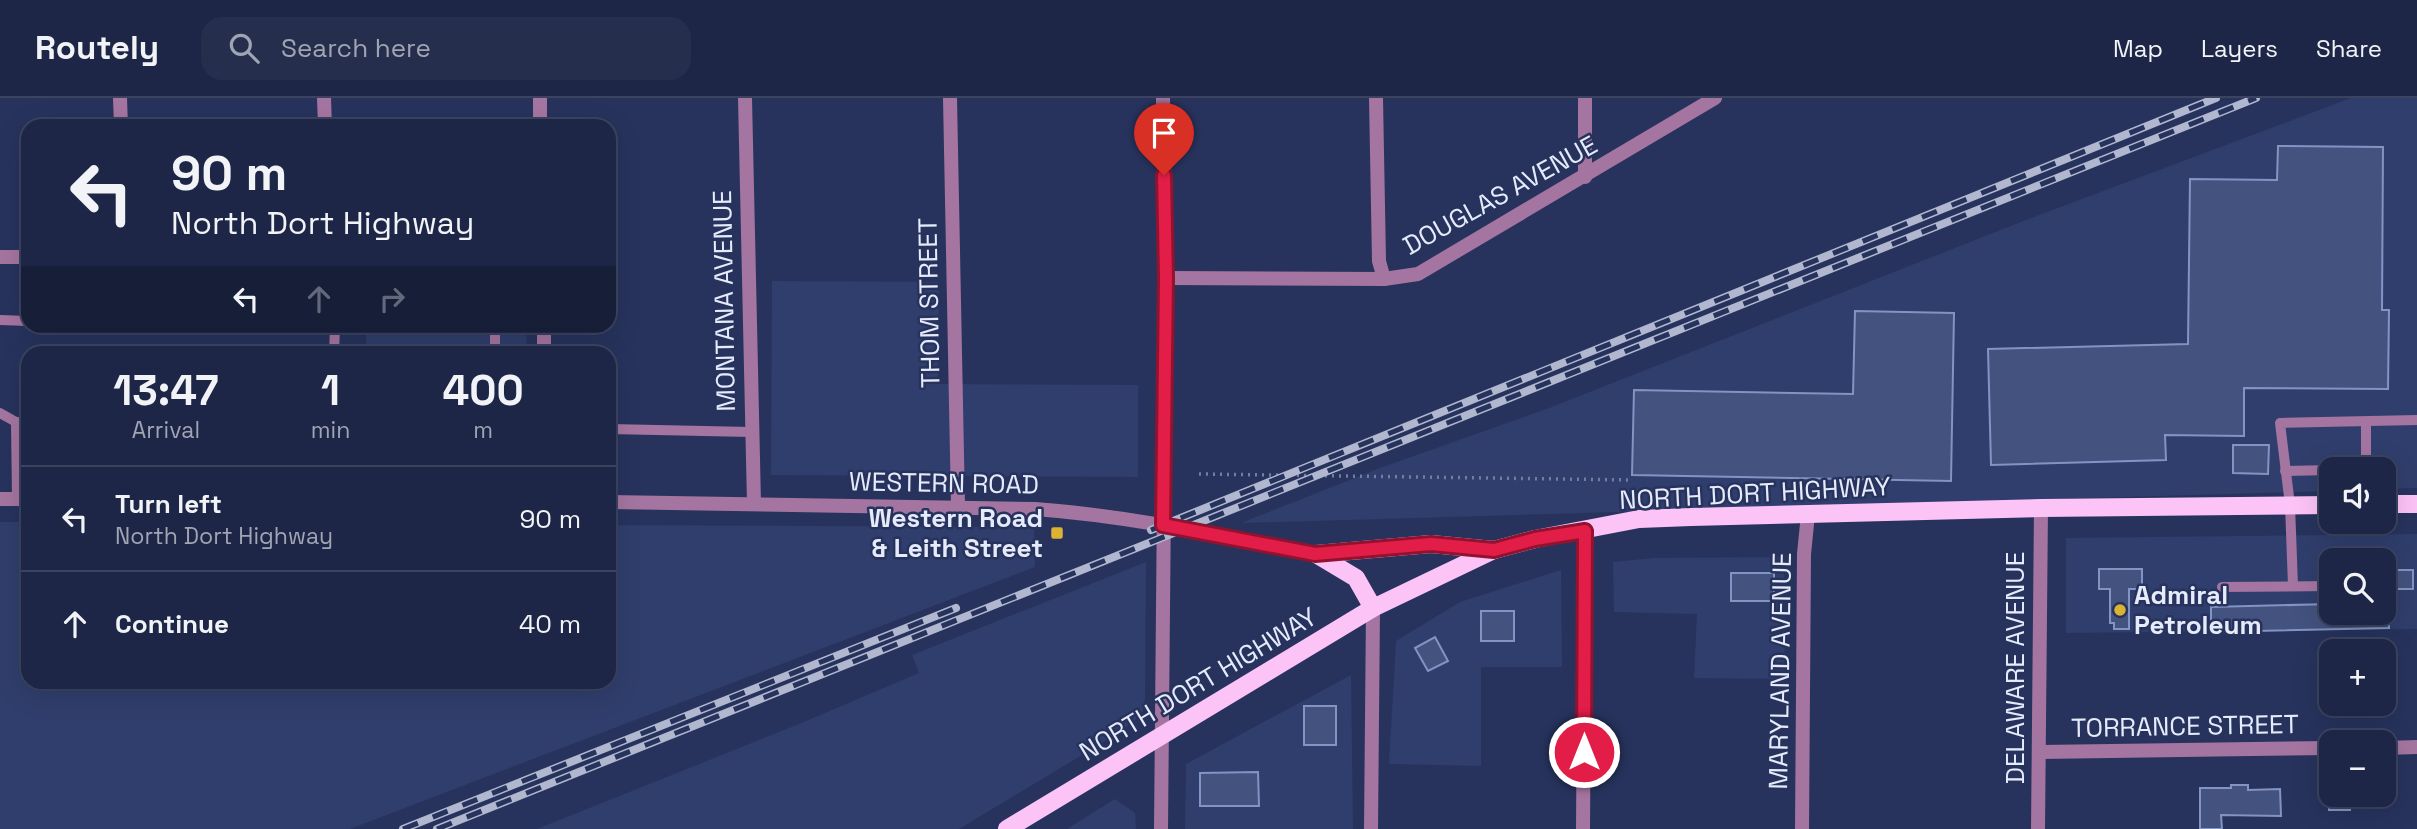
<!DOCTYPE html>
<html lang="en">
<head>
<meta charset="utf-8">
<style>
	:root { --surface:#1d2646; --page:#252e4d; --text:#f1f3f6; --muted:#a0a5b3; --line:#3b435f }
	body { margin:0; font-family:"Space Grotesk",sans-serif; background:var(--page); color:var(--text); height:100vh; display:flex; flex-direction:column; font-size:26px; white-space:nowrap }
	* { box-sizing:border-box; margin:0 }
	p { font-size:23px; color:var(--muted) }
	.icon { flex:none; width:38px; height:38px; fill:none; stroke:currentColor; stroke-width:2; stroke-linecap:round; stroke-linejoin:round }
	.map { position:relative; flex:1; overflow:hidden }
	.drawer { position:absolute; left:21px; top:248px; width:595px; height:343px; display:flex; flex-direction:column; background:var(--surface); border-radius:21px; box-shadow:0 7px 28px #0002,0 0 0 2px var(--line) }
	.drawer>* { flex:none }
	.banner { position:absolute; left:21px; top:21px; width:595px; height:214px; border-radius:21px; box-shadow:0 7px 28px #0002,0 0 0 2px var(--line); background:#1d2646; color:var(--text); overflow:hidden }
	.fabs { position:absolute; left:2319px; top:359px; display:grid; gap:14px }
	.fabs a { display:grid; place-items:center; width:77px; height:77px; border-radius:14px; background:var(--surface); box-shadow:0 7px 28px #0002,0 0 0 2px var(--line); font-size:35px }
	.pin { position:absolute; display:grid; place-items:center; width:60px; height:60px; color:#fff; margin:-72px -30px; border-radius:50% 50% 50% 0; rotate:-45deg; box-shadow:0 0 7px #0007 }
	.pin .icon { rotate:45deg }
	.me { position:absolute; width:77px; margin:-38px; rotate:0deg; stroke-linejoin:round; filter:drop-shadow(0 0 5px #0008) }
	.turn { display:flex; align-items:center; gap:24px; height:147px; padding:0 35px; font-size:32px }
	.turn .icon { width:91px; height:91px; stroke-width:2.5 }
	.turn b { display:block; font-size:49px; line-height:60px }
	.lanes { display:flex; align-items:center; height:66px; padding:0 35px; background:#0003; justify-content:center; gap:35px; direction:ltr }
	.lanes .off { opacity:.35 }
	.eta { display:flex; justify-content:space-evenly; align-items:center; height:119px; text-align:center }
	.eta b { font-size:42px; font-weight:600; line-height:49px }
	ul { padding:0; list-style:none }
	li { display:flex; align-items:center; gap:21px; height:105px; padding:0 35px; border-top:2px solid var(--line) }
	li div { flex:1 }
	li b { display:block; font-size:26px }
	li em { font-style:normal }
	header { display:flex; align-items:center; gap:42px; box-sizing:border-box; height:98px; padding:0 35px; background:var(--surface); border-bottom:2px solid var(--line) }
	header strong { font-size:33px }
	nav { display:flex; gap:38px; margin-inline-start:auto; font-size:24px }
	.search { width:490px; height:63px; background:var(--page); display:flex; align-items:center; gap:18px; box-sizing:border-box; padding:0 24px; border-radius:21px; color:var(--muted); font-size:26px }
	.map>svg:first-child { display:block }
</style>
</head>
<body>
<header>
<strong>Routely</strong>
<div class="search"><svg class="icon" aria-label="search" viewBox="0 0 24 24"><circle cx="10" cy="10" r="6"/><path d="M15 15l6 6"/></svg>Search here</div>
<nav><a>Map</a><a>Layers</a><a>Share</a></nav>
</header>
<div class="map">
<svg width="2417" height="731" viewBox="0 0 2417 731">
	<rect width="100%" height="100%" fill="#27335d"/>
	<g fill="#303e6d" fill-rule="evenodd">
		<path d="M2351,0H2417V390L2384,391V371H2331V393L1241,425L1380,370L1549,310L2031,120Z"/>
		<path d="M772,183L939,184L938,286L1138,287V379L771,377Z"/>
		<path d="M366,228H526L527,255H366Z"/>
		<path d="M0,424H28V584H609V427L1034,429L1035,469L350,731H0Z"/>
		<path d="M2417,436V531L2066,535V440ZM2331,462H2384V514H2331Z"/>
		<path d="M1784,459L1785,581L1694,580L1697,516L1614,514L1613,464L1654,460Z"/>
		<path d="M1146,464L1145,600L1143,613L1132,625L1107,642L959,731H537L799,626L919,575L912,557Z"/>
		<path d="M1561,472L1562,569H1481V668L1389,666L1396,543L1460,504Z"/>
		<path d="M1351,577L1353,731H1185L1186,666Z"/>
		<path d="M1115,701L1135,715L1136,731H1067Z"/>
	</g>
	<g fill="#43527e" stroke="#8294c4" stroke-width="2">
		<path d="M2278,48L2383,49L2382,212H2389L2388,291L2244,290V338L2165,337L2166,362L1991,367L1988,251L2188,246L2190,81L2277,82Z"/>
		<path d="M1855,213L1954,215L1951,383L1632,377L1634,292L1853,296Z"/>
		<path d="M2233,347H2269L2268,376L2233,375Z"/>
		<path d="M2099,471H2142V491H2129V531H2114V525H2110V491H2099Z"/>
		<rect x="2384" y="472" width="29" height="19"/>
		<rect x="1731" y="475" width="43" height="28"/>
		<path d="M2331,506V514H2388L2389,530L2211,534V509Z"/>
		<rect x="1481" y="513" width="33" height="30"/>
		<path d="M1435,539L1448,563L1428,573L1415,550Z"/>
		<rect x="1304" y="608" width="32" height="39"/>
		<path d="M1258,674L1259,708H1200V675Z"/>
		<path d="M2231,687H2248V692L2280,691L2281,718L2221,717L2222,731H2200V690H2231Z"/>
		<path d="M2329,696H2349L2350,712H2329Z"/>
	</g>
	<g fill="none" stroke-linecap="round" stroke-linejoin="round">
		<path stroke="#757e9e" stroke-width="3.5" stroke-dasharray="2 5" stroke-linecap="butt" d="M1199,376L1633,382"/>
		<g stroke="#a475a0" stroke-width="10">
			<path d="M0,222L28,223"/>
			<path d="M241,228L335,229L334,256"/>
			<path d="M408,231L485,228"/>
			<path d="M495,256V228"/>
			<path d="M0,315L16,324L28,325"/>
			<path d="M16,324L17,401"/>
			<path d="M2366,324V371"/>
			<path d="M609,331L751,334"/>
			<path d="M2285,373L2331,372"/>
			<path d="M2293,488L2290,407L2280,325L2417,322"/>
			<path d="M2222,489L2331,488"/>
		</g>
		<g stroke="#a475a0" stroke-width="14">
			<path d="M120,0L121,28"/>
			<path d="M324,0L325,28"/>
			<path d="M540,0V28"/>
			<path d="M745,0L754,406"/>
			<path d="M950,0L958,408"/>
			<path d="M1376,0L1379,163L1384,181"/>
			<path d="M1585,79V0"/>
			<path d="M0,159H28"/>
			<path d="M1166,180L1384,181L1418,176L1715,0"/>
			<path d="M544,228V256"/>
			<path d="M2384,650L2417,649"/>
			<path d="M2040,654L2331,650"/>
			<path d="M1371,731L1373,510"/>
			<path d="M1583,731L1585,433"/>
			<path d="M1802,731L1804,456L1808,416"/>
			<path d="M2038,731L2041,410"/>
		</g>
		<g stroke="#a475a0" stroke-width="14">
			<path d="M0,401H28"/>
			<path d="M609,404L1035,411C1130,418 1222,438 1316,456"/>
			<path d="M1161,731L1166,180L1163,0"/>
		</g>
		<g stroke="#fcc3f7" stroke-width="18">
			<path d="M2384,406H2417"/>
			<path d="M1316,456L1431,446L1494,452"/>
			<path d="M1316,456L1356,480L1373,510"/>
			<path d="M1007,731L1373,510L1494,452L1535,441L1639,421L1691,419L2041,410L2331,407"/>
		</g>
		<defs>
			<g id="rail">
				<path d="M1151,432L2216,0"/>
				<path d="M403,731L956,510"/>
				<path d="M437,731L2256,0"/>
			</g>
		</defs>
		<use href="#rail" stroke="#b0b7cf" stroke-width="8"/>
		<use href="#rail" stroke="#27335d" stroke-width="5" stroke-dasharray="16" stroke-linecap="butt"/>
	</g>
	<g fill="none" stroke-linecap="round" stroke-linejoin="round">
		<defs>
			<path id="route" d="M1164,77L1166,180L1163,427L1315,456L1431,446L1494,452L1535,441L1585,433L1584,654"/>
		</defs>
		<use href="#route" stroke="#92132f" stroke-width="18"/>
		<use href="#route" stroke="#e11d48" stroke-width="12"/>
	</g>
	<g fill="#dcb233" stroke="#27335d" stroke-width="2.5">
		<rect x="1050" y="428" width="14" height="14" rx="3.5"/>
		<circle cx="2120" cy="512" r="7"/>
	</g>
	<g text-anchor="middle" stroke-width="5" stroke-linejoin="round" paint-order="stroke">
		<g font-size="26" fill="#e5ebfb" stroke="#27335d">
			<text transform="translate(1500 97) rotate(-29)" y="9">DOUGLAS AVENUE</text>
			<text transform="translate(724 203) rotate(-91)" y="9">MONTANA AVENUE</text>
			<text transform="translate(929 205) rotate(-91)" y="9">THOM STREET</text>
			<text transform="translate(944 385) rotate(1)" y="9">WESTERN ROAD</text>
			<text transform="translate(1755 395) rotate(-3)" y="9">NORTH DORT HIGHWAY</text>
			<text transform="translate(2015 570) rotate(-90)" y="9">DELAWARE AVENUE</text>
			<text transform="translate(1780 573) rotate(-89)" y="9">MARYLAND AVENUE</text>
			<text transform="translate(1198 586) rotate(-31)" y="9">NORTH DORT HIGHWAY</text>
			<text transform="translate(2185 628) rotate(-1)" y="9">TORRANCE STREET</text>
		</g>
		<g font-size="26" font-weight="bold" fill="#e5ebfb" stroke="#27335d" text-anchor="end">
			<text x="1043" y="429">Western Road<tspan x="1043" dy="30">&amp; Leith Street</tspan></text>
			<text x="2134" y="506" text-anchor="start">Admiral<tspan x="2134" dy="30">Petroleum</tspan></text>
		</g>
	</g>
</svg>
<div class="fabs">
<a><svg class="icon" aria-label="sound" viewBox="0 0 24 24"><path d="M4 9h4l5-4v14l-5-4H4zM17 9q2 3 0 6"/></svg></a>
<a><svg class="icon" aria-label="search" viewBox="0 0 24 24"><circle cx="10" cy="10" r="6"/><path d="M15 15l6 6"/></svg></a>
<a>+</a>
<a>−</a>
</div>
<div class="pin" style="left:1164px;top:77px;background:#d93025"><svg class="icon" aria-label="arrive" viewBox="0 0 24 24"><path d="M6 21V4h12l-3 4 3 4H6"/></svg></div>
<svg class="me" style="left:1584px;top:654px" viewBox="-20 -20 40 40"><circle r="17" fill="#e11d48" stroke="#fff" stroke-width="3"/><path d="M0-11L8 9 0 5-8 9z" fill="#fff"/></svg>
<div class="banner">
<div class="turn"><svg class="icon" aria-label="left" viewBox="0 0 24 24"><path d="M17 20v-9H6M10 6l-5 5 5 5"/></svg><div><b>90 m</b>North Dort Highway</div></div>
<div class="lanes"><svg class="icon" aria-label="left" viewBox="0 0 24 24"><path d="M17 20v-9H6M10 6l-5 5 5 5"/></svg><svg class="icon off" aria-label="ahead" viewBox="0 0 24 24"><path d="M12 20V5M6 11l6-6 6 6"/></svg><svg class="icon off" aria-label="right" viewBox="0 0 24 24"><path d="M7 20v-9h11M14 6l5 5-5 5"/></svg></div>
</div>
<section class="drawer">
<div class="eta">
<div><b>13:47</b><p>Arrival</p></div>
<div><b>1</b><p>min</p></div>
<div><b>400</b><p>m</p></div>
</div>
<ul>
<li><svg class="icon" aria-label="left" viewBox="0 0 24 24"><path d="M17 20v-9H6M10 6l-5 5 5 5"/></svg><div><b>Turn left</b><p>North Dort Highway</p></div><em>90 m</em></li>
<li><svg class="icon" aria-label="ahead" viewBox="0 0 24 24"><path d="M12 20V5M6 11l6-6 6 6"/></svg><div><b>Continue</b></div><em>40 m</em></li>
</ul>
</section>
</div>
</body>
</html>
